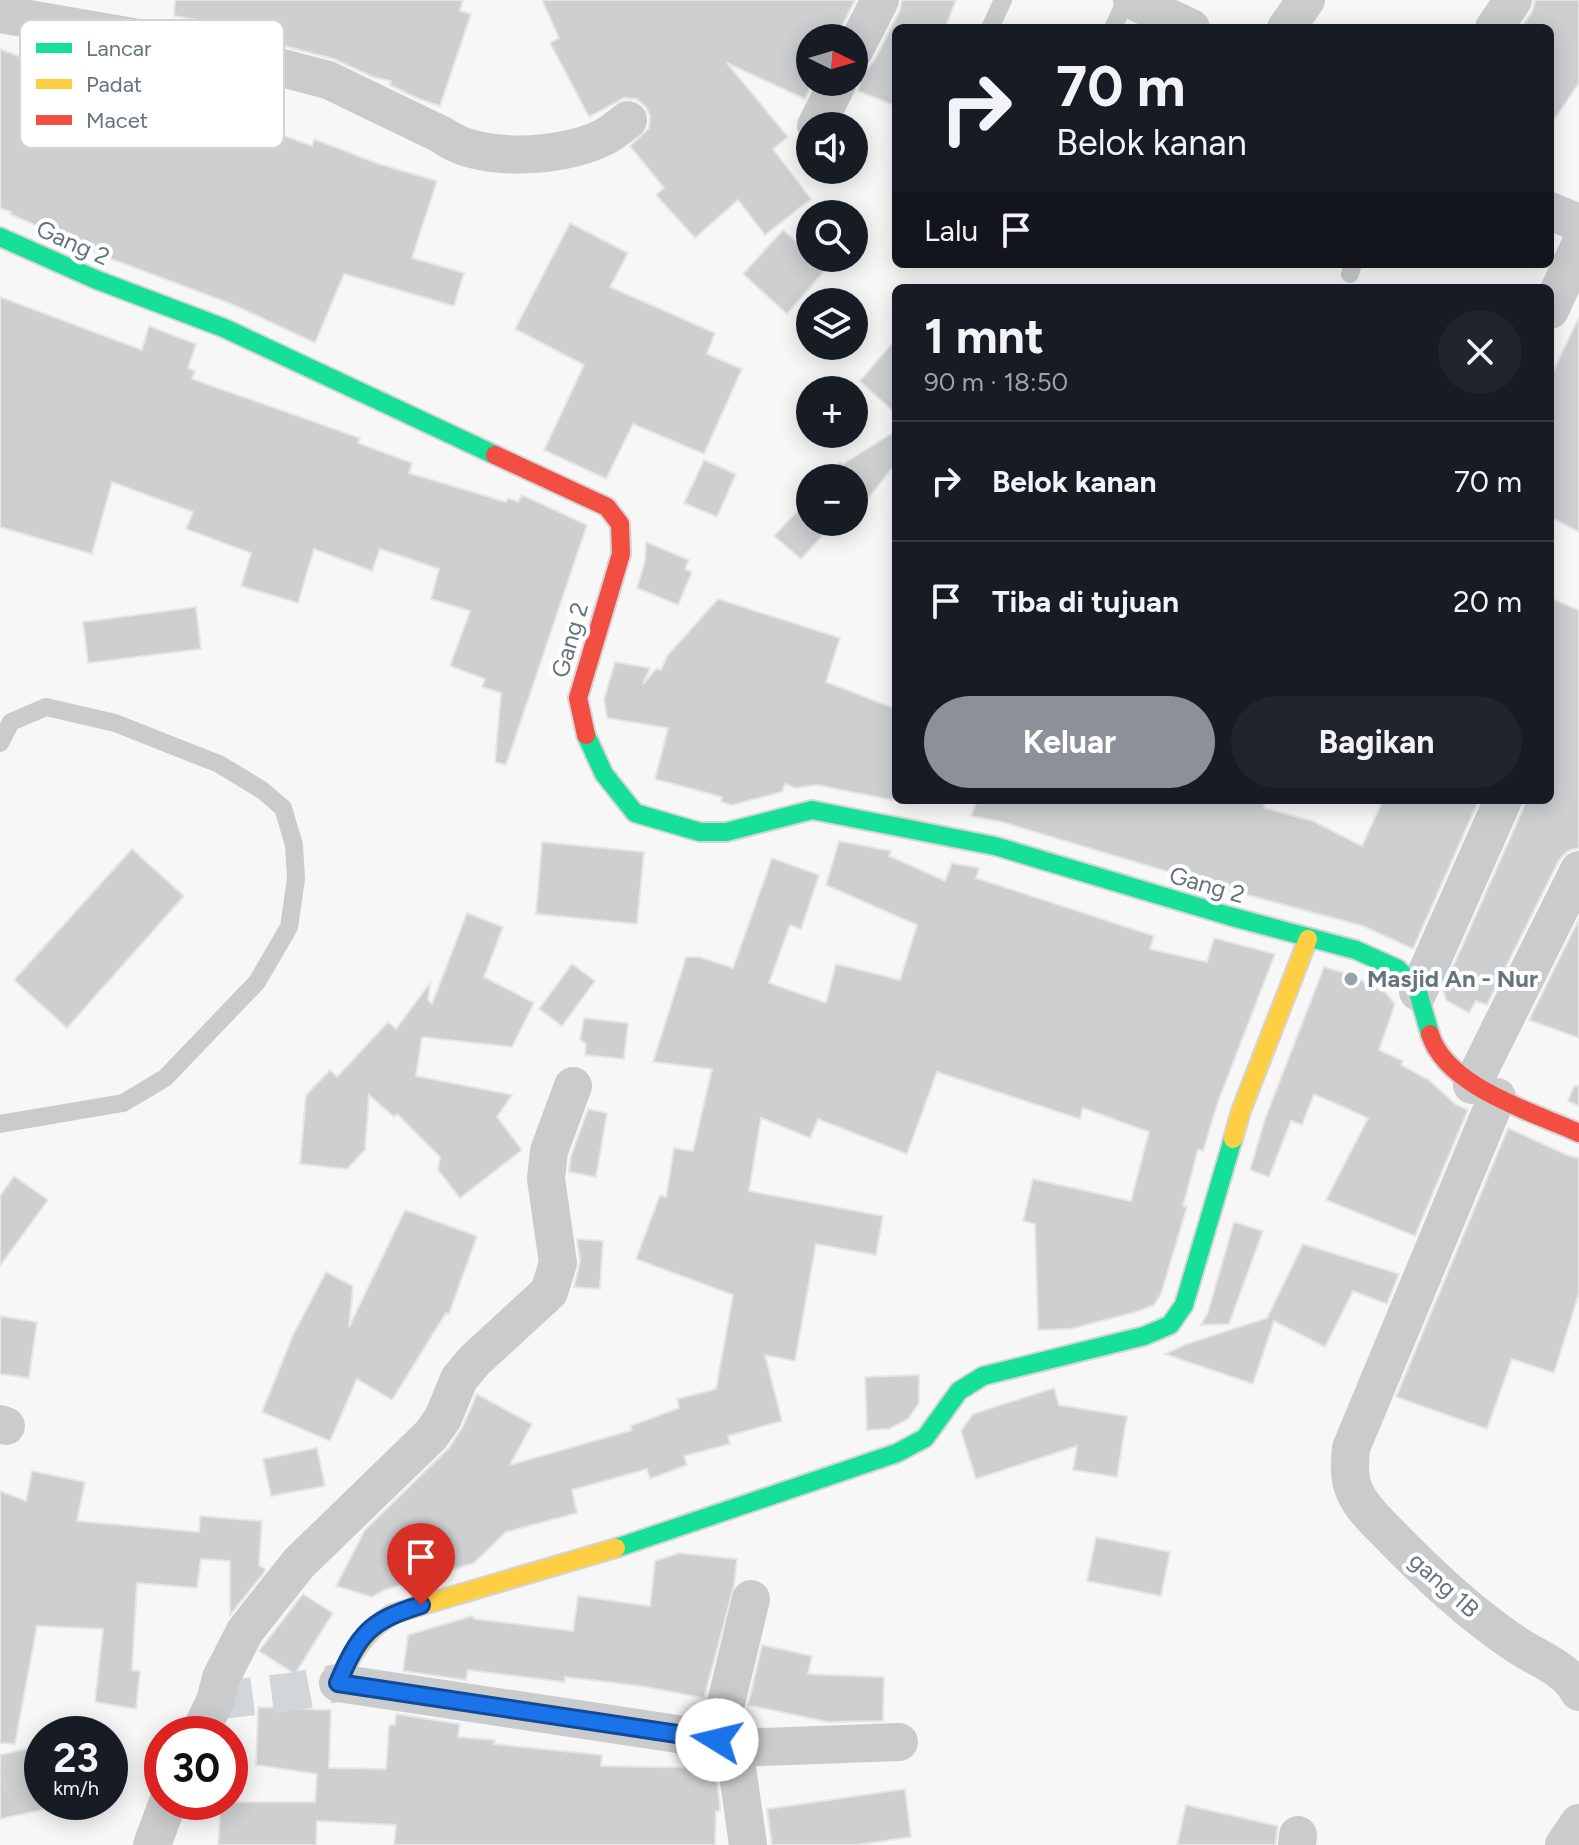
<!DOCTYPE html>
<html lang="id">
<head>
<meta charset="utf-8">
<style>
	:root { --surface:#171b24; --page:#20242c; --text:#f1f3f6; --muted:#9ea1a6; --line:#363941; --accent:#8c9099 }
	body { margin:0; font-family:Figtree,sans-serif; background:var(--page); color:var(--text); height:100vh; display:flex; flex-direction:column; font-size:30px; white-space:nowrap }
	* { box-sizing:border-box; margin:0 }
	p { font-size:26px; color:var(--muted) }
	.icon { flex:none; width:44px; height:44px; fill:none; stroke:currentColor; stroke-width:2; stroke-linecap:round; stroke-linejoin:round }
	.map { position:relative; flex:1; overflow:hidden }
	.sheet { position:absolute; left:892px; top:284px; width:662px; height:520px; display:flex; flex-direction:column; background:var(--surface); border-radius:12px; box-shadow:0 4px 20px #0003 }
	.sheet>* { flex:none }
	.banner { position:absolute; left:892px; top:24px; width:662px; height:244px; border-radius:12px; box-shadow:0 4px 20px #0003; background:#171b24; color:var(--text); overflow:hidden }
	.needle { width:52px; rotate:95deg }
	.controls { position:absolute; left:796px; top:24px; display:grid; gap:16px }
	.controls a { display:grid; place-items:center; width:72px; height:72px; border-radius:50%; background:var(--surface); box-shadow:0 4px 20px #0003; font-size:40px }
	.speed { position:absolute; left:24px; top:1716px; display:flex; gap:16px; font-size:40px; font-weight:700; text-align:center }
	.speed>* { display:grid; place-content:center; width:104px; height:104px; border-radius:50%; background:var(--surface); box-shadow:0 4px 20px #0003; line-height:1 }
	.speed small { font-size:20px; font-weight:400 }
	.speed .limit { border:12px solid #d22; background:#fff; color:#111 }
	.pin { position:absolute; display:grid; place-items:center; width:68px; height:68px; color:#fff; margin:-82px -34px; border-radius:50% 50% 50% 0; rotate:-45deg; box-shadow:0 0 8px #0007 }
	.pin .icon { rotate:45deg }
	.me { position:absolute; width:88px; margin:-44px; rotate:279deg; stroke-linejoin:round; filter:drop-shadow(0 0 6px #0008) }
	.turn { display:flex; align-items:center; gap:28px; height:168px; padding:0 32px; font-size:36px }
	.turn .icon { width:104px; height:104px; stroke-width:2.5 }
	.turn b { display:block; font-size:56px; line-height:68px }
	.then { display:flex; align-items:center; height:76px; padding:0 32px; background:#0003; gap:16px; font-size:30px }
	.round { display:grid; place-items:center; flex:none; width:84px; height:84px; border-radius:42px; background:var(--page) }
	.headline { display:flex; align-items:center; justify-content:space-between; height:136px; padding:0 32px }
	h1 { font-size:48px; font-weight:700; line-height:60px }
	.primary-button { display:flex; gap:16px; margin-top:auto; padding:16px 32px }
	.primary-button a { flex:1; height:92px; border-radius:48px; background:var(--accent); color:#fff; font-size:32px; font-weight:700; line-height:92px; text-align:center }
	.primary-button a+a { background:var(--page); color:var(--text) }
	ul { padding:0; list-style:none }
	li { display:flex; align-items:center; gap:24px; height:120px; padding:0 32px; border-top:2px solid var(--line) }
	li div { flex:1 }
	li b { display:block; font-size:30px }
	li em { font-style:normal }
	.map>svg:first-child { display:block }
</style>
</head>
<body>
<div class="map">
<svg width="1579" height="1845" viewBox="0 0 1579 1845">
	<rect width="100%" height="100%" fill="#f7f7f7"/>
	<g fill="#cdcfd0" stroke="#e6e6e6" stroke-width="2">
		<path d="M175,0H463L460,11L471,14L440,106L419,99L390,85L391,81L373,77L334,59L258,39L260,31L174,16Z"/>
		<path d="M542,0H855L836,38H810V82H813L805,99L727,63L788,137L773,149L811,199L765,235L738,200L695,238L656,195L664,188L630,146L649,128L650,116L646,107L636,99L624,98L589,117L550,43L559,38Z"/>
		<path d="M902,0H956L945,28H896V106L858,91L860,81L857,72L867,69L874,61L900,10Z"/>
		<path d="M1535,0H1579V83L1550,126V28H1521L1532,12Z"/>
		<path d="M0,49L55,70L57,65L157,94L158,91L245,112L243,121L312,146L314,139L379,164L437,181L412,258L464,273L454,306L344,274L315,343L234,305L106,257L10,214L11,212L0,208Z"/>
		<path d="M570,223L628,253L610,287L715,333L707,354L742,369L704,454L633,424L606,479L544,450L584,365L515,329Z"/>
		<path d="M783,230L810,254V258H814L826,269L787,314L743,274Z"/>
		<path d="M0,297L142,350L149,326L196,344L188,368L195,371L192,379L360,438L358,443L412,463L409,473L506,502L508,498L518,502L522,495L587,525L506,765L495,762L501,693L482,687L485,679L450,666L470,611L431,599L439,569L380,549L372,571L314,549L298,603L241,586L251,553L186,529L193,512L112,482L92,554L0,527Z"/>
		<path d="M1579,317V532L1550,517V378Z"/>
		<path d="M896,339V414L860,381Z"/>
		<path d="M896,431V463L854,516V478H826L840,462L843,464Z"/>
		<path d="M704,460L736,474L717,517L684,503Z"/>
		<path d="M810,498V522H835L801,559L774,536Z"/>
		<path d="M646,542L689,560L685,569L692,572L678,605L637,588L645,561Z"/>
		<path d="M1550,598L1579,610V848L1568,851L1559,860L1487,1005L1476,1001L1469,1013L1446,1000L1443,989L1523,809L1525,800H1550Z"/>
		<path d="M718,599L840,638L826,682L896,709V800H913L912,804L817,785L796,788L785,784L782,792L732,805L721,802L722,797L655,779L668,728L607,718L604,699L615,662L650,668L643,684L656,669L661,670L667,656Z"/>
		<path d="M196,607L201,649L88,663L83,622Z"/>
		<path d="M977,800H1250L1265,804L1264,808L1313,821L1362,846L1383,800H1479L1413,949L1363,926L1236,892L1002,822L971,816Z"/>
		<path d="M839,841L891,851L889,856L945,881L952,863L979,868L976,878L1154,936L1150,949L1207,962L1214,938L1275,954L1218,1102L1203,1151L1198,1149L1183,1206L1187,1207L1161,1294L1154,1305L1136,1312L1070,1329L1038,1330L1035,1224L1023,1221L1033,1179L1131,1201L1149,1132L1083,1108L1080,1119L937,1072L907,1154L818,1119L810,1138L761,1118L749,1191L883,1216L876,1255L816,1244L795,1361L765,1355L782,1421L728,1436L730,1444L684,1456L687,1465L650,1479L647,1469L572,1490L577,1513L506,1532L474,1563L385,1590L372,1597L336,1586L365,1530L449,1448L463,1426L477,1394L532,1424L510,1465L632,1430L630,1426L679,1408L677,1399L716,1389L733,1295L636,1259L660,1195L666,1197L674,1148L693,1151L712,1069L653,1062L686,957H699L733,968L772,858L819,875L801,929L790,925L769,983L826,1003L836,964L900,980L917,925L826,885Z"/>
		<path d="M542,842L644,852L637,924L536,914Z"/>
		<path d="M132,849L184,896L67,1028L14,980Z"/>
		<path d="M467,913L503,927L484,977L534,1003L512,1047L422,1037L416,1076L512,1095L497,1117L522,1150L460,1198L438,1170L440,1157L397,1114L394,1117L369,1095L365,1150L347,1169L300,1164L306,1095L330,1070L337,1077L388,1022L396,1029L430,983L428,1000L432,1004Z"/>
		<path d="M1579,919V1038L1529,1020Z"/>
		<path d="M572,964L595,981L562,1026L539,1009Z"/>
		<path d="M1324,967L1348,974L1386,993L1395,1004L1379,1050L1403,1061L1401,1065L1429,1080L1455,1104L1468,1110L1415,1236L1326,1200L1368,1118L1314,1094L1302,1125L1291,1121L1269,1177L1250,1170L1265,1119Z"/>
		<path d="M584,1018L628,1023L624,1059L585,1055L586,1044L580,1039Z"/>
		<path d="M1574,1086H1579V1106L1568,1101Z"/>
		<path d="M588,1109L607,1113L596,1177L569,1172L571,1156Z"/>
		<path d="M1508,1128L1569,1156L1579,1158V1293L1554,1373L1512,1359L1487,1429L1396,1397Z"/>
		<path d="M14,1176L48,1200L0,1266V1196Z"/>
		<path d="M405,1210L477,1236L449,1314L446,1313L392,1400L357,1379L330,1441L262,1412L293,1335L326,1272L353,1286L349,1327Z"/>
		<path d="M1234,1222L1263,1231L1229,1324L1201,1325L1208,1312Z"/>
		<path d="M577,1239L603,1241L600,1289L574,1287L580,1261Z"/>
		<path d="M1303,1244L1399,1274L1387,1304L1353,1291L1325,1347L1274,1321L1253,1384L1165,1354L1184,1345L1267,1318Z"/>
		<path d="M0,1316L37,1322L29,1378L0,1374Z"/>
		<path d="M919,1375V1403L908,1419L889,1429L867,1430L865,1377Z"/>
		<path d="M1054,1388L1059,1405L1127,1416L1117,1477L1073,1470L1077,1446L976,1479L961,1431L973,1414Z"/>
		<path d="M317,1448L325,1486L271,1496L263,1459Z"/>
		<path d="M32,1471L85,1482L77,1521L199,1532L200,1516L262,1521L259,1565L266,1570L230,1615V1561L201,1559L197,1588L137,1583L132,1670L140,1671L136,1709L95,1702L103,1629L37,1626L15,1744L0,1743V1491L26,1501Z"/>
		<path d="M1096,1537L1170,1552L1161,1596L1087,1581Z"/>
		<path d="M679,1553L737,1559L734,1586L704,1698L641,1686L565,1677V1682L468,1670L466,1680L403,1671L408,1635L472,1616L475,1619L573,1631L578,1596L650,1606L655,1561Z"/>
		<path d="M303,1594L333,1613L295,1674L259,1651Z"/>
		<path d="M762,1645L812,1656L808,1674L884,1677L883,1721L828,1722L748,1705Z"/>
		<path d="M258,1707L331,1710L329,1768L386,1769L389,1725H395L396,1714L460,1724L458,1737L495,1740L494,1744L602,1755L601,1766L715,1768L720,1803V1811H716L715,1845H394L396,1825L317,1821L316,1845H218L221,1802H315L317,1774L256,1765Z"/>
		<path d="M42,1745V1810L0,1819V1755Z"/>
		<path d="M905,1789L911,1837L857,1845H772L767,1809Z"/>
		<path d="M1186,1805L1278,1826L1275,1845H1177Z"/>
	</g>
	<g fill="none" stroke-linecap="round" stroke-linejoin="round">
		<path stroke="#d2d6d9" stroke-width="38" stroke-dasharray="38 19" stroke-linecap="butt" d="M215,1701L296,1691L338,1683"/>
		<defs>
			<g id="fast">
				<path d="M0,237L97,280L224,328L495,455"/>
				<path d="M586,735L604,774L635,813L700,832H726L812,810L995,846L1229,916L1356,950L1398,969L1405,976L1418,992L1430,1034"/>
				<path d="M616,1548L897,1453L925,1438L959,1391L983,1376L1144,1336L1170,1325L1184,1305L1233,1139"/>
			</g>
			<g id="slow">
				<path d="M1233,1139L1241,1111L1308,939"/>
				<path d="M338,1683C351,1653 365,1632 392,1614L616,1548"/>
			</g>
			<g id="jam">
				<path d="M495,455L607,507L620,524L621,554L578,698L586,735"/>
				<path d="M1430,1034C1446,1087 1533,1112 1579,1133"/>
			</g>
		</defs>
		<use href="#fast" stroke="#d3d4d5" stroke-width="22"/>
		<use href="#slow" stroke="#d3d4d5" stroke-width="22"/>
		<use href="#jam" stroke="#d3d4d5" stroke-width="22"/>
		<g stroke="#cacbcc" stroke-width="18">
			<path d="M990,28L1003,0"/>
			<path d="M1113,28L1126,0"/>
			<path d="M1350,274L1353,264"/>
			<path d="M0,743L11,722L46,707L115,723L219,764L262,790L283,808L294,845L296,879L289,927L257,982L165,1078L123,1103L0,1124"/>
		</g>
		<g stroke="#cacbcc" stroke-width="38">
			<path d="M1132,0L1191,28"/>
			<path d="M0,14L225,53L328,80L442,135C479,163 561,158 602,138C611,134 620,126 628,120"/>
			<path d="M1286,28L1306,0"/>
			<path d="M1494,28L1513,0"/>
			<path d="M854,51L880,0"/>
			<path d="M816,126L838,82"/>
			<path d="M1550,211L1579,223"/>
			<path d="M1550,310L1579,247"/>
			<path d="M1418,992L1503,800"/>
			<path d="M1472,1085L1579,870"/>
			<path d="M1497,1097L1351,1448C1350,1461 1348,1477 1354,1490C1360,1506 1376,1521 1388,1533C1428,1574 1469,1613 1517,1645C1540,1660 1566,1668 1579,1692"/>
			<path d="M0,1424L6,1426"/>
			<path d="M338,1683L717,1740L731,1748L736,1760L748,1845"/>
			<path d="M199,1734L215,1701L221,1678L245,1631L299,1563L431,1435L443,1418L459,1379L475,1360L549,1292L558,1263L546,1179L549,1151L573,1086"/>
			<path d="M717,1740L751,1599"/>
			<path d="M731,1748L899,1742"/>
			<path d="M152,1845L168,1802"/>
			<path d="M1297,1845L1298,1835"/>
			<path d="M1564,1845L1579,1823"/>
		</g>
		<use href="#fast" stroke="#16e098" stroke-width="18"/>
		<use href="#slow" stroke="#ffcf43" stroke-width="18"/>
		<use href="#jam" stroke="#f24e42" stroke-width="18"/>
	</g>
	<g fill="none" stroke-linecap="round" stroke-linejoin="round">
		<defs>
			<path id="route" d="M421,1605C369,1621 359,1634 338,1683L717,1740"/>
		</defs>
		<use href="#route" stroke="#114b97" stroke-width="20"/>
		<use href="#route" stroke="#1a73e8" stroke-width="14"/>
	</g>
	<circle fill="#98a2a8" stroke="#fff" stroke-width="3" cx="1351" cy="979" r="8"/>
	<g text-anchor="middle" stroke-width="8" stroke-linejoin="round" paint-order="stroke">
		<g font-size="24" fill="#65747e" stroke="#fff">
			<text transform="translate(73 243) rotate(24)" y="8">Gang 2</text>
			<text transform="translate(570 640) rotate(-74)" y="8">Gang 2</text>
			<text transform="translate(1207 885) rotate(16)" y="8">Gang 2</text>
			<text transform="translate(1444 1585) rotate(42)" y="8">gang 1B</text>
		</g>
		<g font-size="24" font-weight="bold" fill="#65747e" stroke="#fff" text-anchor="start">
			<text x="1367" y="987">Masjid An - Nur</text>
		</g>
	</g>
	<rect x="20" y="20" width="264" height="128" rx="12" fill="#fff" stroke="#d1d5d8" stroke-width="2"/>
	<rect x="36" y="43" width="36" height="10" fill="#16e098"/>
	<rect x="36" y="79" width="36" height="10" fill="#ffcf43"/>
	<rect x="36" y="115" width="36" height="10" fill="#f24e42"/>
	<g font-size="22" fill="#65747e">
		<text x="86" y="56">Lancar</text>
		<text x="86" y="92">Padat</text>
		<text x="86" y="128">Macet</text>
	</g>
</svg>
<div class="controls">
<a><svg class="needle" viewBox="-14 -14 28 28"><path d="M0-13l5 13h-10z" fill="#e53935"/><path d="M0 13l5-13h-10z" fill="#9ea1a6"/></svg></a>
<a><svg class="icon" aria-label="sound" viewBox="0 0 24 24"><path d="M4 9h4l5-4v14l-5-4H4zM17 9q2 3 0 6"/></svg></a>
<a><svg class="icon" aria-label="search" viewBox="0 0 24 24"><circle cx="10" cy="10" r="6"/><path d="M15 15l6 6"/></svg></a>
<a><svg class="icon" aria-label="layers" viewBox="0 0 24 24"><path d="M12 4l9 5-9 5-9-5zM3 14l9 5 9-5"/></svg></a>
<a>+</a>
<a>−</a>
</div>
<div class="speed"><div>23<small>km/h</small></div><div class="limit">30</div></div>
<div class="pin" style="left:421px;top:1605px;background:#d93025"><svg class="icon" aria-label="arrive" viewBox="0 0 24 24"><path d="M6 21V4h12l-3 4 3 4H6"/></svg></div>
<svg class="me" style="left:717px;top:1740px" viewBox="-20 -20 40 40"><circle r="19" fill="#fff"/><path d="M0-13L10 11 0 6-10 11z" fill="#1a73e8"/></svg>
<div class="banner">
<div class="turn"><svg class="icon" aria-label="right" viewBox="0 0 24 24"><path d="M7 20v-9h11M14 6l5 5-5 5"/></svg><div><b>70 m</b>Belok kanan</div></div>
<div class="then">Lalu<svg class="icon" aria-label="arrive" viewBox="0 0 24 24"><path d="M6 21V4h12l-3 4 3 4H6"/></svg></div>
</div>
<section class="sheet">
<div class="headline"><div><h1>1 mnt</h1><p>90 m · 18:50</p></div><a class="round"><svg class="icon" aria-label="close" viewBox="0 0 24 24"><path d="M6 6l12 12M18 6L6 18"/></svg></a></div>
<ul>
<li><svg class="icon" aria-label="right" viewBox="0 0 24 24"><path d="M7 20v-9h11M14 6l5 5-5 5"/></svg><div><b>Belok kanan</b></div><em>70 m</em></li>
<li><svg class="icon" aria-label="arrive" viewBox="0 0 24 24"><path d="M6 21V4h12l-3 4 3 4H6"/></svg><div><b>Tiba di tujuan</b></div><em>20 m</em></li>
</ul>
<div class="primary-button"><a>Keluar</a><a>Bagikan</a></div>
</section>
</div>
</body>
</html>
